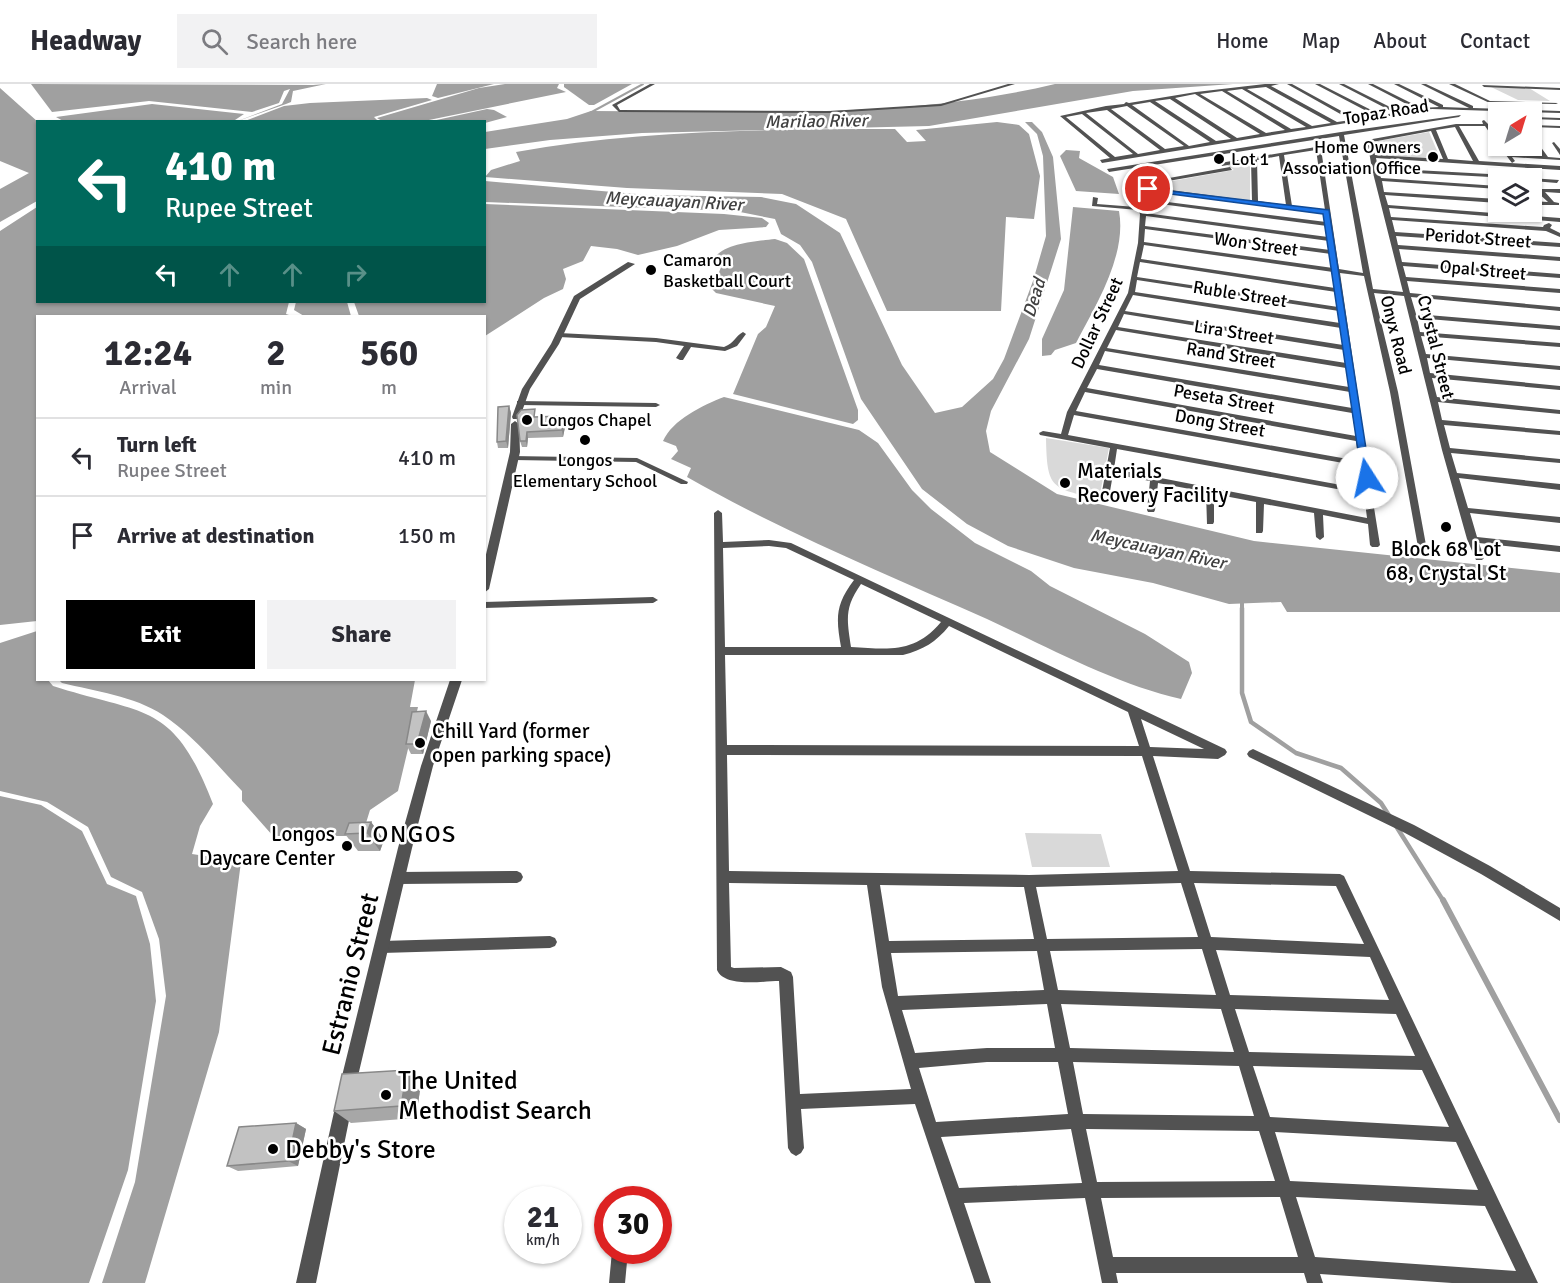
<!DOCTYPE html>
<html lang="en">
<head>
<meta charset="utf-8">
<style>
	:root { --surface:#fff; --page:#f2f2f3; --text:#2b2b33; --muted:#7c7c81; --line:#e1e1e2; --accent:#000 }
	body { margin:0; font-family:Signika,sans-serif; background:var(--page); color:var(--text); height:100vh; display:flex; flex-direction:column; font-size:22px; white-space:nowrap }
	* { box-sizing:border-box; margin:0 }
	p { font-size:20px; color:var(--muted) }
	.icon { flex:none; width:33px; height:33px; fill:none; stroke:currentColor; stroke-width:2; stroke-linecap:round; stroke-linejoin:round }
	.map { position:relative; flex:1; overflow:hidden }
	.drawer { position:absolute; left:36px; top:231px; width:450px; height:366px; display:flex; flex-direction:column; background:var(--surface); border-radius:0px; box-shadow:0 2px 4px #0004 }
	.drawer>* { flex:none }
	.banner { position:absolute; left:36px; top:36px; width:450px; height:183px; border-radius:0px; box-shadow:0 2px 4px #0004; background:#00695c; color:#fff; overflow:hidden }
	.needle { width:39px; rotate:38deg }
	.controls { position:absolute; left:1488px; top:18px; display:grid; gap:12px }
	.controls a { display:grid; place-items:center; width:54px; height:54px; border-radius:0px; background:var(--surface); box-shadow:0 2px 4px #0004; font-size:30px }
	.speed { position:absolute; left:504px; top:1102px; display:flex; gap:12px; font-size:30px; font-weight:700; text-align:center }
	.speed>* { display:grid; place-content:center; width:78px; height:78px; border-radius:50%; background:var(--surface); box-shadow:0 2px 4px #0004; line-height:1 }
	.speed small { font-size:15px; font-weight:400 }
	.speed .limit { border:9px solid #d22; background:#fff; color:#111 }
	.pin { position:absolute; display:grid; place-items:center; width:51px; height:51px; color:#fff; margin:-26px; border:3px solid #fff; border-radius:50%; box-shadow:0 2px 6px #0007 }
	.me { position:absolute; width:66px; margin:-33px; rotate:350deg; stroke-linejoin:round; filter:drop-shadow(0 0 4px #0008) }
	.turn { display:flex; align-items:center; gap:21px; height:126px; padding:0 30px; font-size:27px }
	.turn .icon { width:78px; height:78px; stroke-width:2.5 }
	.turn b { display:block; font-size:42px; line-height:51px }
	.lanes { display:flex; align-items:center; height:57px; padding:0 30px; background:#0003; justify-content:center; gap:30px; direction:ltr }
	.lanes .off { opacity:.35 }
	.eta { display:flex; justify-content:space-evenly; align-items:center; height:102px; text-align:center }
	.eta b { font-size:36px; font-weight:700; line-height:42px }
	.primary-button { display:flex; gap:12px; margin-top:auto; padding:12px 30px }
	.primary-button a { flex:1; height:69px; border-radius:0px; background:var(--accent); color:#fff; font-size:24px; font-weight:700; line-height:69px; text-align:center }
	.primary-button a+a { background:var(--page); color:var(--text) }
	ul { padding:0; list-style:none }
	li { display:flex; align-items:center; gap:18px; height:78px; padding:0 30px; border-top:2px solid var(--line) }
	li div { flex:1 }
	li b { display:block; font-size:22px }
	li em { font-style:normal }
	header { display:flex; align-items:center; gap:36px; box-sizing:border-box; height:84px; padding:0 30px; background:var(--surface); border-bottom:2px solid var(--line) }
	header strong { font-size:28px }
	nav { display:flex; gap:33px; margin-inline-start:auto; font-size:21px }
	.search { width:420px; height:54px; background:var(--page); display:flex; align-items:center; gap:15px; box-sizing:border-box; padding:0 21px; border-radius:0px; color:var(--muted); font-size:22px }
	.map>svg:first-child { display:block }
</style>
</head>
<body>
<header>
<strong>Headway</strong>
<div class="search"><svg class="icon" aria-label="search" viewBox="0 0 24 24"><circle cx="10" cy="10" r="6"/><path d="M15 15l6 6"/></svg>Search here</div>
<nav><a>Home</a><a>Map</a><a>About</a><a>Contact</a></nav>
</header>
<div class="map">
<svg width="1560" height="1199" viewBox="0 0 1560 1199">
	<rect width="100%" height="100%" fill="#fff"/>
	<g fill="#d9d9d9">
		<path d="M1491,3L1529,4L1550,17L1518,16Z"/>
		<path d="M1429,48L1441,76L1377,71L1373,58Z"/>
		<path d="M1250,77V117L1144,102L1234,86L1227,81Z"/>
		<path d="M1046,354L1109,364L1099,415C1051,404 1047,405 1046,354Z"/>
		<path d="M1025,749L1101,750L1110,783H1032Z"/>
	</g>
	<g fill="#a0a0a0">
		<path d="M31,0L313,1L326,0L293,7L291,18L286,20L235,38L282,20L290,5L284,7L279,19L252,28L149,17L52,28Z"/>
		<path d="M437,0H494L438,14L432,12Z"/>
		<path d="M505,0H559L557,4L566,8L424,37H382L377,34L479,4Z"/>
		<path d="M564,0H632L594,21H589L564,3Z"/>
		<path d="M1055,0H1233L1133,7L929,42L642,49L550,56L485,65V48L567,35L591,27C746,27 904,36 1055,0Z"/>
		<path d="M0,4L38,38L37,117L0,138V105L29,89L0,77Z"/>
		<path d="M427,14L432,16L374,33L378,37H245L284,22L310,19Z"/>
		<path d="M152,20L244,30L232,38H65L56,33Z"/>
		<path d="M487,25L494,26L507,33L485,39L432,37Z"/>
		<path d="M997,38L1019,41L1029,50L1040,92L1034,135L1006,133L1001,227H887L846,135L782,110L627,104L485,93L491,86L520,77L516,68C637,46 771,45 895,45L907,58L926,57L916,46Z"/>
		<path d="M1025,38H1032L1042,48L1053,73L1061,155L1029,255L991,327L986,347L990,368L1057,410L1254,457L1560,489V528H1287L1281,518L1229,520L1153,499L1074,484L1008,462L967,440L922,405L861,315L812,178L800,161L781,150L775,135L735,127L485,118V97L648,111L761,113L796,120L840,149L902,281L935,329L962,323L993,295L1004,275L1033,197L1046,152L1043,72L1037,50Z"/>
		<path d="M1066,66L1080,67L1079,74L1113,93L1119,110L1076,107L1060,72Z"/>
		<path d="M485,120L724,130L762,134L769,139L766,143L719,146L677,162L638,171L617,165L591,162L583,177L563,185L566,195L563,205L544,214L485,252L484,232H359L354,218H484Z"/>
		<path d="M37,123L38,218H289L286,230L292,232H38L37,537L0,541V147Z"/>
		<path d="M1073,123L1119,127C1127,171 1096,221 1076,259L1055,266L1051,271L1042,272V255L1064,206Z"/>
		<path d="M775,155L787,159L804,175L858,326V336L853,340L733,310L758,250L766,243L775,222L716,209L712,205L722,181L713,176C722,159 757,157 775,155Z"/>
		<path d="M296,218H347L351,232H304L294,226Z"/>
		<path d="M724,313L859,346L878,359L912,406L931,425L975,459L1031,487L1050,502L1145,550L1189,578L1192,589L1181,615C1117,601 1047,563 987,535C886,490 783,448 687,393L691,384L671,375L678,367L676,362L663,357C672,336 703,321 724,313Z"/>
		<path d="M37,547L38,596H48L53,602C147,632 173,617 213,720L200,742L192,770L212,773L242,770L219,948L145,1199H102L135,1098L166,912L159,855L142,808L111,793L88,743L47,718L0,707V559Z"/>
		<path d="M59,596H415L410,623H418L398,707L370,726L362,752H273L242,717V707C217,681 193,651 163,631C134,612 95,607 62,599Z"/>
		<path d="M0,712L41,721L82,747L107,800L136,812L150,860L156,917L128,1086L89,1199H0Z"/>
	</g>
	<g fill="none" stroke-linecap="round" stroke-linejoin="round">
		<path stroke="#a0a0a0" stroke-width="2" d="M588,30L643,0"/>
		<path stroke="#a0a0a0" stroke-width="4" d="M1242,514V526"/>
		<g stroke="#a0a0a0" stroke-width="4.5">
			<path d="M1242,524V609L1251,638L1296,669L1341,684L1381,719L1390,733"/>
			<path d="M1396,742L1444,818"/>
		</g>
		<path stroke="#a0a0a0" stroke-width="6" d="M1443,816L1560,1036"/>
		<g fill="#525252" fill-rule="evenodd">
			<path d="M650,0H655L617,21L620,26L830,27L941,20L1008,0H1015L941,22L830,29L619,28L612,21Z"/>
			<path d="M1265,0H1279L1271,2L1337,38L1351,36L1287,0H1292L1356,35L1376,32L1315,0H1320L1381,31L1395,29L1339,0H1344L1400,28L1416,25L1368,0H1373L1421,24L1439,23L1394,0H1399L1443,21V23L1469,24L1421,0H1426L1473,22V24L1560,27V29L1432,25L1102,79L1100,76L1110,74L1060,32L1106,22L1124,20L1126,18L1129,19L1196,8ZM1266,3L1331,39L1312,42L1247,5ZM1242,5L1306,43L1291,45L1227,7ZM1222,7L1285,46L1266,49L1200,10ZM1195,10L1260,50L1237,54L1175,14ZM1170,15L1231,55L1216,57L1155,17ZM1150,18L1210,58L1189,62L1132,21ZM1127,22L1184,62L1165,65L1111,25ZM1107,26L1160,66L1138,70L1086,29ZM1082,30L1133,70L1115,73L1066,33Z"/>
			<path d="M1449,0H1455L1490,17L1558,19L1556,20L1496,19L1494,21Z"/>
			<path d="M1482,1L1560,4V6L1484,3Z"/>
			<path d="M1461,31L1459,33L1344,51L1373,205L1403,208L1372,85L1367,56L1456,40H1483L1482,37L1484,36L1488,40H1498V42H1490L1498,54V58H1496L1485,42H1459L1479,77L1560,82V86L1376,74L1378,84L1527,92L1530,94H1509L1379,87L1381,94L1498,102V105L1382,97L1384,108L1498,115V119L1385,111L1388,121L1560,134V138L1389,124L1391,133L1543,143L1544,141L1549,139L1552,141L1550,144L1560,149V153L1546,147L1392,136L1395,148L1560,159V163L1396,152L1398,161L1560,173V177L1399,165L1402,178L1560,190V194L1403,182L1406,193L1560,205V209L1407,197L1410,209L1560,223V227L1411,213L1416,230L1560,242V246L1417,234L1420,248L1560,259V263L1421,252L1426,270L1560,282V286L1427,274L1430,289L1560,302V306L1432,294L1437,313L1560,326V330L1438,318L1442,336L1560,347V351L1444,341L1450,364L1560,375V379L1451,369L1457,389L1560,400V406L1459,394L1468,424L1560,433V439L1470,429L1477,453L1560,462V468L1479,459L1484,474L1482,476H1476L1467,455L1442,366L1404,212L1374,209L1398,308L1426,461L1424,463H1418L1390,308L1364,192L1340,189L1372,407L1374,409L1372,411L1380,461L1378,463H1372L1370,461L1368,440L1323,431L1324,453L1320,456L1316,453L1314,429L1264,420L1263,447L1262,449H1256V418L1214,410V438L1213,440H1207L1206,408L1158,399L1155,426L1154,428H1148L1147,426L1150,397L1113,390L1109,413L1105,416L1102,415L1101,413L1110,364L1040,351L1039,349L1043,347L1061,350L1067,328L1128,209L1138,159L1140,130L1138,126L1092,122L1093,113L1098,114L1097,120L1136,123L1124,102L1127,100L1252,117L1251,77L1222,82L1220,79L1316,63V58H1320L1339,185L1363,189L1339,52L1109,88L1107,85L1341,48ZM1455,43L1473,77L1448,75L1436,46ZM1431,47L1443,75L1375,71L1372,58ZM1316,66L1325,126L1292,122L1284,71ZM1279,72L1286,121L1258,117L1257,76ZM1131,104L1325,129L1326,138L1136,114ZM1138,117L1327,142L1328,153L1145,129ZM1146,132L1329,157L1330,166L1145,142ZM1145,145L1331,170L1333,184L1144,158ZM1144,161L1333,188L1335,204L1141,175ZM1140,178L1336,208L1338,223L1137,193ZM1137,196L1339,227L1340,239L1135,208ZM1133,211L1341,244L1343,261L1125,227ZM1124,230L1344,266L1346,279L1118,243ZM1116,246L1346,284L1349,303L1107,264ZM1105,267L1350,308L1352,324L1099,281ZM1097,285L1352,329L1356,352L1087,304ZM1085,308L1356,357L1359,377L1076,327ZM1074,331L1360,382L1363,405L1068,351ZM1117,365L1364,410L1367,434L1114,385Z"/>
			<path d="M1532,33L1560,34V36L1532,35Z"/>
			<path d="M1532,41L1560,42V44L1532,43Z"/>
			<path d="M1532,51L1548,73L1560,74V76L1512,73L1515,77L1512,79L1499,62H1503L1509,70L1542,72L1532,55Z"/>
			<path d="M1554,58L1560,65V71L1552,59Z"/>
			<path d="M1230,83L1232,86L1139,102L1136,100Z"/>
			<path d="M1530,94L1559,96L1557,99L1533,97L1541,105H1560V109L1545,108L1554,118L1559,119V121H1532V117L1548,118L1536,107L1532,101Z"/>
			<path d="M743,248L746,250L737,262L725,267L691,263L683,276H680L676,274L684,262L656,258L559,253L556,251L559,249L656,254L724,263C735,259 735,252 743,248Z"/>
			<path d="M517,317L656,319L660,321L656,323L520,321H517Z"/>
			<path d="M511,372L637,374L688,398L687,400H681L636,378L514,376L510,374Z"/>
			<path d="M718,426L722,429L723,458L769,456L791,459L1225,665L1227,668L1225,671L1218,675L1153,672L1190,787L1340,790L1344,792L1538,1199H1452L1320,1190L1323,1199H1307L1304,1189H1116L1118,1199H1102L1085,1114L964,1119L991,1199H975L915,1020L801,1025L804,1064L801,1069L796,1072L791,1069L788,1064L779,897C763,897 725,904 717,886L714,429ZM769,462L786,464L854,496C835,521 836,534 841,563H725L723,464ZM861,500L941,538C914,570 889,565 851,563C847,536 844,524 861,500ZM949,542L1128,628L1139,662L727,661L725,571H903C923,566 936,558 949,542ZM1141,635L1204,665L1150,663ZM727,671L1142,672L1178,787L1029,791L729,787ZM729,799L867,801L882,903L911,1005L800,1010L793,893L791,888L781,883L734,884L731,883ZM1181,799L1198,853L1047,855L1036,803ZM1194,799L1336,802L1364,860L1211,853ZM880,801L1024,803L1034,855L889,857ZM1202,865L1216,911L1058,906L1050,867ZM1216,866L1370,873L1389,916L1230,911ZM1037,867L1044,906L898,912L891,869ZM1047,920L1055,964H987L915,969L902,926ZM1061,920L1221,925L1234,968L1070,964ZM1235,925L1396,930L1415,972L1249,968ZM987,978H1058L1068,1030L936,1038L919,984ZM1073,978L1239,982L1254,1032L1083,1030ZM1253,982L1422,986L1449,1043L1270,1033ZM1071,1045L1082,1099L959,1104L941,1053ZM1086,1045L1259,1047L1275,1097L1097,1098ZM1275,1048L1456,1058L1478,1106L1290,1097ZM1280,1113L1298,1173H1113L1101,1114ZM1296,1113L1485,1122L1516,1187L1315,1173Z"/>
			<path d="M653,513L658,516L653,519L484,524V518Z"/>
			<path d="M1253,665L1414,741L1490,782L1560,824V837L1481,790L1405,749L1249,673L1247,670L1249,667Z"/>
			<path d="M517,787L521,789L523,793L521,797L517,799L399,800L395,798L393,794L395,790L399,788Z"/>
			<path d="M550,852L555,854L557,858L555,862L550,864L382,869L377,867L375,863L377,859L382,857Z"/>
			<path d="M612,1167H628L625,1199H609Z"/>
		</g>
		<g fill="#525252" fill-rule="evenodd">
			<path d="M628,178L635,180L580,215L559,260L530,305L520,333L519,335H513L512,333L522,305L551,260L574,212Z"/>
			<path d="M515,337L519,340L520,368L489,505L484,509V479L510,368L511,340Z"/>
			<path d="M450,596H462L433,682L412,764L358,992L316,1199H296L342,992L398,764L421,682Z"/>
		</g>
	</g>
	<g fill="#a7a7a7">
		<path d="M509,322L511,329L508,364H498L497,358Z"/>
		<path d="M537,332L536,333L566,338L563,353L528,354L527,363H522L520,357Z"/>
		<path d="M431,637L423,670H411L406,660Z"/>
		<path d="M371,738L384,756L380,767H358L345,750Z"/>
		<path d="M407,986L421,999L416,1034L351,1039L334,1027Z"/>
		<path d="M296,1039L306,1045L298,1082L238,1087L227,1082Z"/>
	</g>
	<g fill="#888">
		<path d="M509,322L511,329L508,364L506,357Z"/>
		<path d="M564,332L566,338L563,353L562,346Z"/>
		<path d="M527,348L528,354L527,363L526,357Z"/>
		<path d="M426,627L431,637L423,670L417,660Z"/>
		<path d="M371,738L384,756L380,767L367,749Z"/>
		<path d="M407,986L421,999L416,1034L401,1022Z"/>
		<path d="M296,1039L306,1045L298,1082L288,1077Z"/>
	</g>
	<g fill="#c2c2c2" stroke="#888" stroke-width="1.5">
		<path d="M509,322L506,357L497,358L498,323Z"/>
		<path d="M535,325L534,333L564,332L562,346L527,348L526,357H520L517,331L521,326Z"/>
		<path d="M426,627L417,660H406L412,628Z"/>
		<path d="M371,738L367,749L345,750L349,739Z"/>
		<path d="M407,986L401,1022L334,1027L342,990Z"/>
		<path d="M296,1039L288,1077L227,1082L239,1043Z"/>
	</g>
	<path fill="#1a73e8" stroke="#114b97" stroke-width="1.5" d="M1145,104L1329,126L1371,397L1362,394L1323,130L1148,107Z"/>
	<g fill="#000" stroke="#fff" stroke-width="2">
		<circle cx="1433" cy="73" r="6"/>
		<circle cx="1219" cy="75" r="6"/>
		<circle cx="651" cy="186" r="6"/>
		<circle cx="527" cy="336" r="6"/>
		<circle cx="585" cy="356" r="6"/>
		<circle cx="1065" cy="399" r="6"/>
		<circle cx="1446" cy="443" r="6"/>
		<circle cx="420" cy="659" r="6"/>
		<circle cx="347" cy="762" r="6"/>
		<circle cx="386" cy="1011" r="6"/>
		<circle cx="273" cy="1065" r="6"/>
	</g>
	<g text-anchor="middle" stroke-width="5" stroke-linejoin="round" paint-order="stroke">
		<g font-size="18" fill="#000" stroke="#fff">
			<text transform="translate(1386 28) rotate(-9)" y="6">Topaz Road</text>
			<text transform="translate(1478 154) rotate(4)" y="6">Peridot Street</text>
			<text transform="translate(1256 160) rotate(8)" y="6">Won Street</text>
			<text transform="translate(1483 186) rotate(5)" y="6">Opal Street</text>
			<text transform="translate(1240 210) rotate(9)" y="6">Ruble Street</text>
			<text transform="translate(1097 239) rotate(-65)" y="6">Dollar Street</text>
			<text transform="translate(1234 248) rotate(9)" y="6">Lira Street</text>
			<text transform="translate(1396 251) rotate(76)" y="6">Onyx Road</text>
			<text transform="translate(1436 263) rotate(76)" y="6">Crystal Street</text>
			<text transform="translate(1231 271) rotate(9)" y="6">Rand Street</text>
			<text transform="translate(1224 315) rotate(10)" y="6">Peseta Street</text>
			<text transform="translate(1220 339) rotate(10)" y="6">Dong Street</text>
		</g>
		<g font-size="18" font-style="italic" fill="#414141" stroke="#fff">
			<text transform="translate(816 37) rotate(-1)" y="6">Marilao River</text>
			<text transform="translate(674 117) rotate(3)" y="6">Meycauayan River</text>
			<text transform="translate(1034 214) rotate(-73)" y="6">Dead</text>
			<text transform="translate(1158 465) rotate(12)" y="6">Meycauayan River</text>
		</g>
		<g font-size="18" fill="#000" stroke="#fff" text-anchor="start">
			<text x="1421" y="69" text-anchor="end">Home Owners<tspan x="1421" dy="21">Association Office</tspan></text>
			<text x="1231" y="81">Lot 1</text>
			<text x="663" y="182">Camaron<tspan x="663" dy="21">Basketball Court</tspan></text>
			<text x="539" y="342">Longos Chapel</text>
			<text x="585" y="382" text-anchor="middle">Longos<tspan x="585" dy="21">Elementary School</tspan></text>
		</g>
		<g font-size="21" fill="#000" stroke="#fff" text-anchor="start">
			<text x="1077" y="394">Materials<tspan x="1077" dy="24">Recovery Facility</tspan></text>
			<text x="1446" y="472" text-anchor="middle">Block 68 Lot<tspan x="1446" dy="24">68, Crystal St</tspan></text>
			<text x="432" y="654">Chill Yard (former<tspan x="432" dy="24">open parking space)</tspan></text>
			<text x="335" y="757" text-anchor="end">Longos<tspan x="335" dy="24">Daycare Center</tspan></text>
		</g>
		<g font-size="24" letter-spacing="1.5" fill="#000" stroke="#fff">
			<text x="408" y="758">LONGOS</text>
		</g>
		<g font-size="26" fill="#000" stroke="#fff">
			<text transform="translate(350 890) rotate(-76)" y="9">Estranio Street</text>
		</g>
		<g font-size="26" fill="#000" stroke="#fff" text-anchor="start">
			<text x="398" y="1005">The United<tspan x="398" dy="30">Methodist Search</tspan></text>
			<text x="285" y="1074">Debby's Store</text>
		</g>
	</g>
</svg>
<div class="controls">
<a><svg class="needle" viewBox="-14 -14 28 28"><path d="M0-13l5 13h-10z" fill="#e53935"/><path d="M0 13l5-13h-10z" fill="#7c7c81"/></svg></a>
<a><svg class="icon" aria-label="layers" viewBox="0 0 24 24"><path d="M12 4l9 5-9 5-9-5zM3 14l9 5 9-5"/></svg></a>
</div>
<div class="speed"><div>21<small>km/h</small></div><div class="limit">30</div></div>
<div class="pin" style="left:1148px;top:105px;background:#d93025"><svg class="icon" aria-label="arrive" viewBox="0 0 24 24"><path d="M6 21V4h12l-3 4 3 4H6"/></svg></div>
<svg class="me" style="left:1367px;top:394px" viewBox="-20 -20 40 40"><circle r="19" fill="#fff"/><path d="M0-13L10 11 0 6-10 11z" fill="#1a73e8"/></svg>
<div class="banner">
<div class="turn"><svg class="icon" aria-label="left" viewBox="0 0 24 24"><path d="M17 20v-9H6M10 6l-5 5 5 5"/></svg><div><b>410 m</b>Rupee Street</div></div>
<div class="lanes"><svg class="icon" aria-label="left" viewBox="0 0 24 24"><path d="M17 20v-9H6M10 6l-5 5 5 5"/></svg><svg class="icon off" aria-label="ahead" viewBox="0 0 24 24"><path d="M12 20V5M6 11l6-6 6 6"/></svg><svg class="icon off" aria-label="ahead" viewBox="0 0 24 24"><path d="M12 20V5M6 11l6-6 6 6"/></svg><svg class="icon off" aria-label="right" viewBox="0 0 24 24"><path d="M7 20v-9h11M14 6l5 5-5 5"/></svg></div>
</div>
<section class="drawer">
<div class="eta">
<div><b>12:24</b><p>Arrival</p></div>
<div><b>2</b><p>min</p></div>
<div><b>560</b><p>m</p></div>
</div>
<ul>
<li><svg class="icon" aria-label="left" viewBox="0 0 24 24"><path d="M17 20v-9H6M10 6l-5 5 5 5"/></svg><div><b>Turn left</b><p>Rupee Street</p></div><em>410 m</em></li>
<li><svg class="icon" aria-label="arrive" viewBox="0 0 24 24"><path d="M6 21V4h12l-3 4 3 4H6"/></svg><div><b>Arrive at destination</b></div><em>150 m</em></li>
</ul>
<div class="primary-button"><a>Exit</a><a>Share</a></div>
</section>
</div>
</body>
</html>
